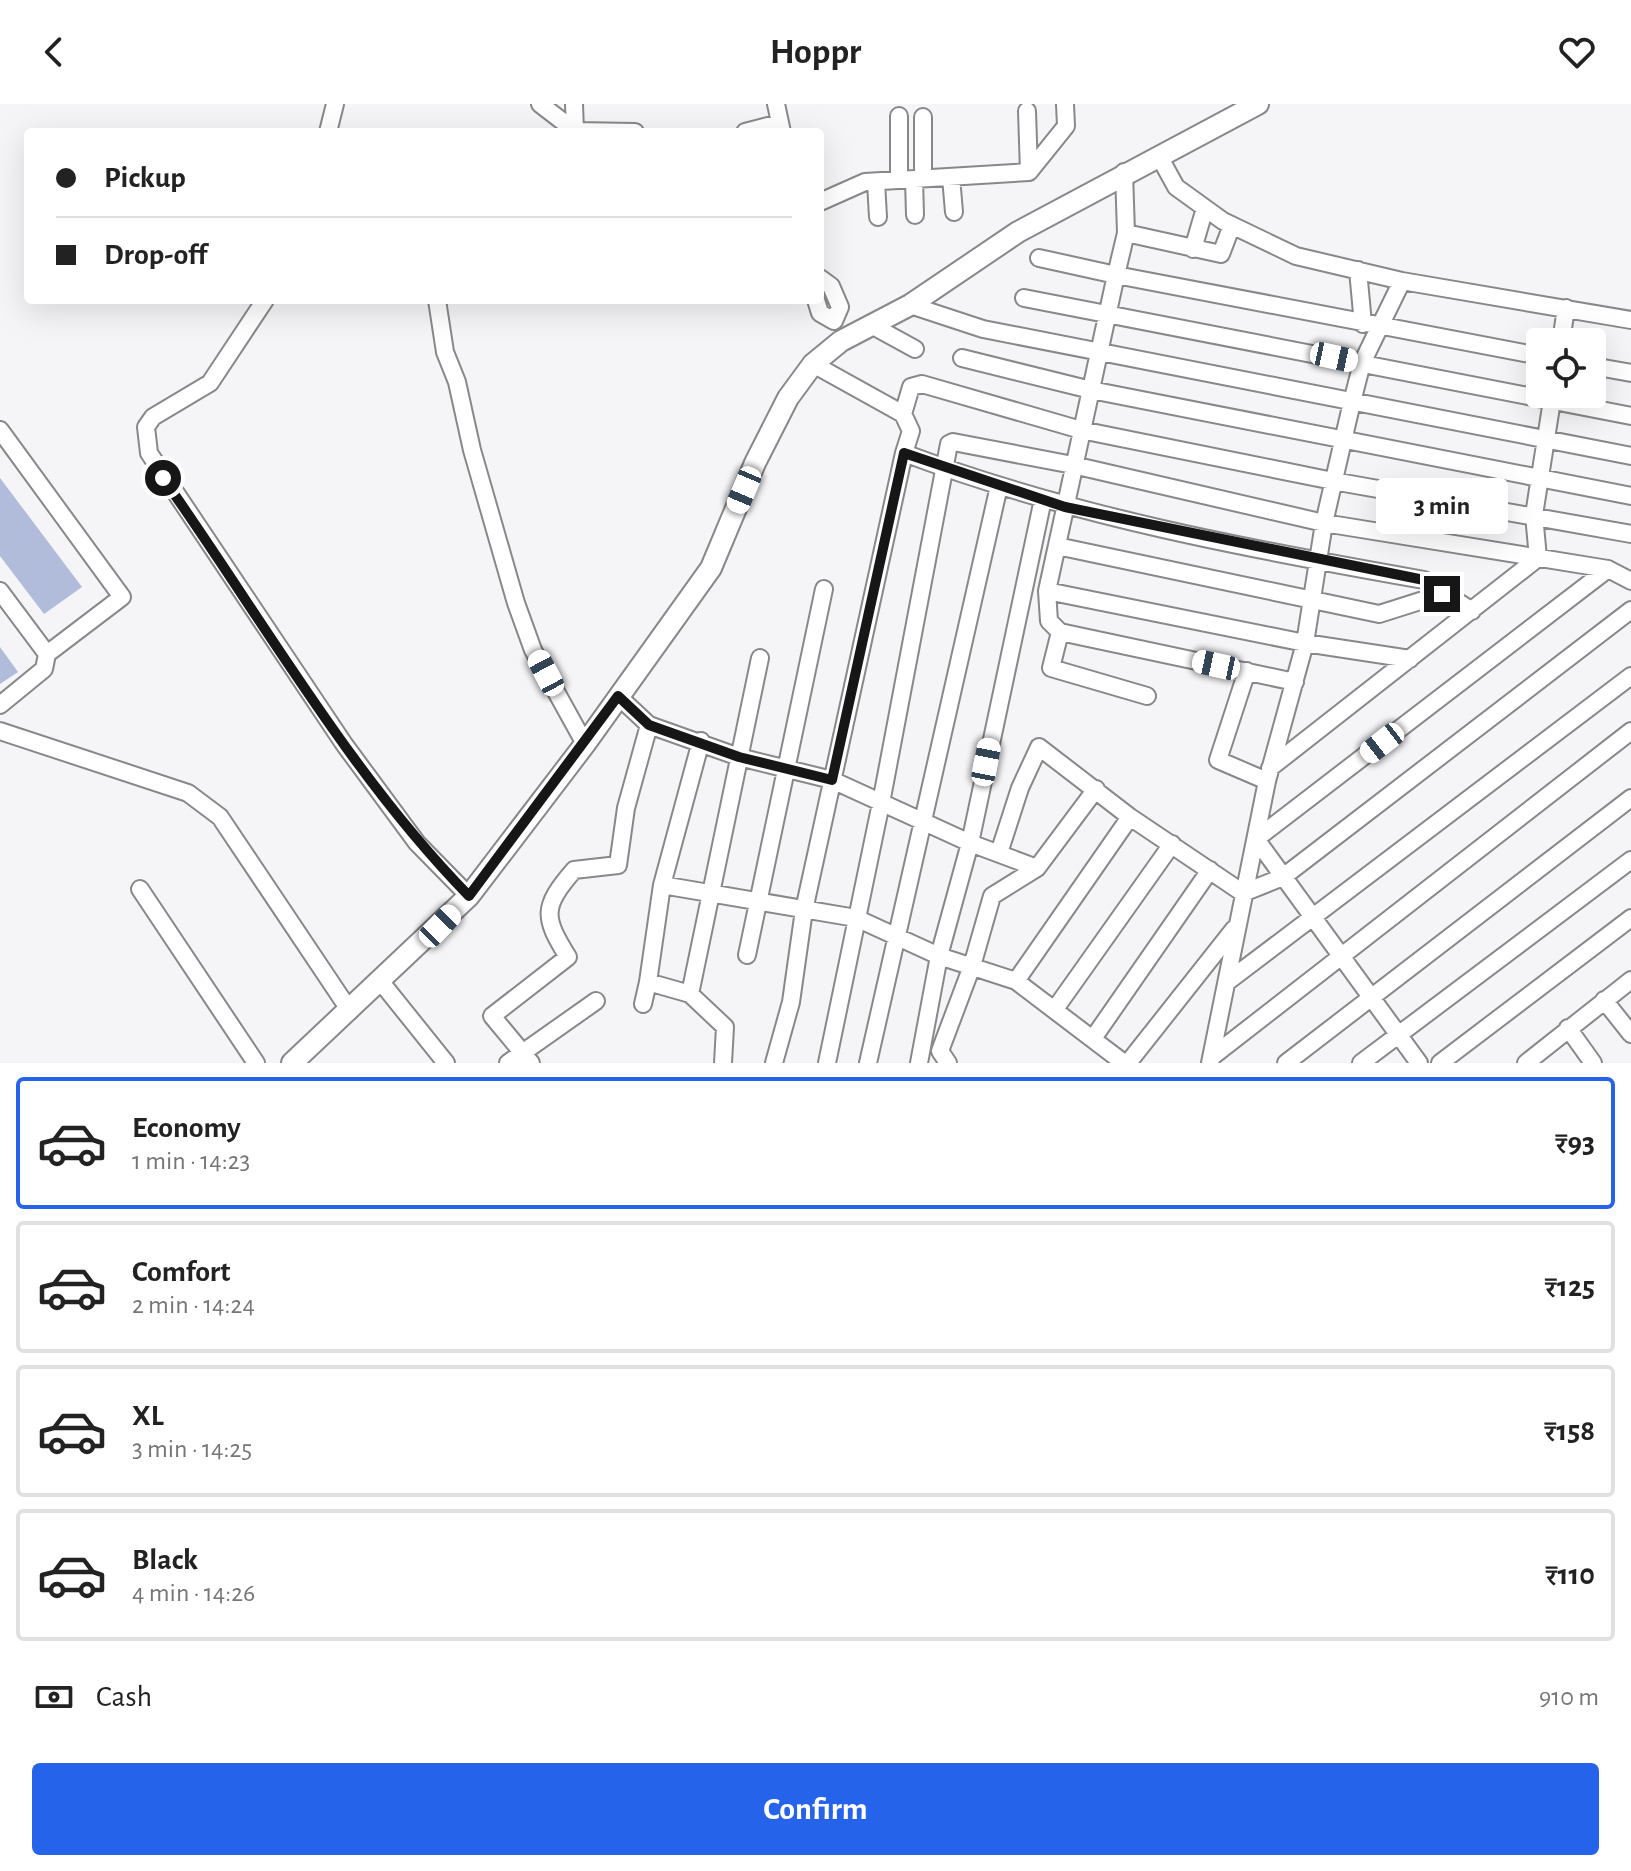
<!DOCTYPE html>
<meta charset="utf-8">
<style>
body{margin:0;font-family:"Alegreya Sans",sans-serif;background:#f2f2f2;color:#222;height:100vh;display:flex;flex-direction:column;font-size:30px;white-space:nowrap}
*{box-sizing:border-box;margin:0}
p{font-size:26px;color:#767676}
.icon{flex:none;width:44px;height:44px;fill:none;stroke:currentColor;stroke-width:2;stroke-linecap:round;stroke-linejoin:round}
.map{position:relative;height:959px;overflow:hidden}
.details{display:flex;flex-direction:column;background:#fff;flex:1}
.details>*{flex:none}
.banner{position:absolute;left:24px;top:24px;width:800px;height:176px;border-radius:8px;box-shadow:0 8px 32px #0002;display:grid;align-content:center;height:176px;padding:0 32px;background:#fff}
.buttons{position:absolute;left:1526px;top:224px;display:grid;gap:16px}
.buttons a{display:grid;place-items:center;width:80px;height:80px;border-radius:8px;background:#fff;box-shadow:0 8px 32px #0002;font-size:40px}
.end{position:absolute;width:36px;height:36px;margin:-18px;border:10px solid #161617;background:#fff;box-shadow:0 0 0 4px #fff}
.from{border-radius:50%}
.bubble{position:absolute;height:56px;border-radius:8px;background:#fff;box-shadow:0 8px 32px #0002;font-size:26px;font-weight:700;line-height:56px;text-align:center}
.car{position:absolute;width:24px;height:48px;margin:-24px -12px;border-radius:10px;box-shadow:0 0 6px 2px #0007;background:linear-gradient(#fff 24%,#345 0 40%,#fff 0 76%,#345 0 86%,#fff 0)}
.banner b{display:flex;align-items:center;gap:28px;height:76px;font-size:30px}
.banner b+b{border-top:2px solid #e0e0e0}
.banner i{width:20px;height:20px;background:#222}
ul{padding:14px 0 0;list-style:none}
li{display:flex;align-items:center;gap:24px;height:132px;margin:0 16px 12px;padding:0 16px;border:4px solid #e0e0e0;border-radius:8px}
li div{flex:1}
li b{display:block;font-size:30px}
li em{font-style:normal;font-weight:700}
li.on{border-color:#2563eb}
li>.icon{width:72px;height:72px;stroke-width:1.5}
.pay{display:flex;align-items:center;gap:20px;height:88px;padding:0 32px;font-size:30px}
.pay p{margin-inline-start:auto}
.cta{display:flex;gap:16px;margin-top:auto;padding:16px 32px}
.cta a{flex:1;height:92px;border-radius:8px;background:#2563eb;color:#fff;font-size:32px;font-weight:700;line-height:92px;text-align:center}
header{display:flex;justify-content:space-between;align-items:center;height:104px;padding:0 32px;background:#fff;font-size:36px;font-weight:700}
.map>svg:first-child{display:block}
.building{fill:#b0bcd9}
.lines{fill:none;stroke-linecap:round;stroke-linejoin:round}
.minor-casing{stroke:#88888b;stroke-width:20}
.tertiary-casing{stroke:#88888b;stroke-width:24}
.minor{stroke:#fff;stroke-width:16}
.tertiary{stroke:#fff;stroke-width:20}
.route{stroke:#161617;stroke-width:10}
</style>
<header><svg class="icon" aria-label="back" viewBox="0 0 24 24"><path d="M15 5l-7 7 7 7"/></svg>Hoppr<svg class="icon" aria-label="heart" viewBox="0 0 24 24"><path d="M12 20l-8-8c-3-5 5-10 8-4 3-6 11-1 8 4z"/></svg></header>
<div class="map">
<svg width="1631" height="959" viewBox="0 0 1631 959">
<rect width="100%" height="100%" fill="#f5f4f7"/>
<path class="building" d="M0 374 82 483 44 510 0 452Z
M0 543 18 568 0 580Z"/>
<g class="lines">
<g class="minor-casing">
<path id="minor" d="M540 0 575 27 635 28
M574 0 575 27
M776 0 782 28
M1027 7 1029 68
M899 12V76
M923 13V74
M328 28 335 0
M745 28 780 19
M1159 52 1176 83 1223 117 1296 152 1402 177 1631 216
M951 73 954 108
M914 75 915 111
M876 78 878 113
M820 98 865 78 1029 68 1066 22 1065 0
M1126 129 1221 150 1232 121
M1193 145 1205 104
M1039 154 1116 171 1126 129 1124 68
M1358 166 1363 220
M1024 194 1631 312
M265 196 210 279 153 313 146 323 149 349 344 640 417 739 469 792
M437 196 445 248 457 278 472 346 516 499 533 546 585 640
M816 196 820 209 834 217 840 203 831 182 820 174
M910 201 983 225 1631 352
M873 222 915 245
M1561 238 1566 204
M962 254 1091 286 1631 392
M813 260 903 310 911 327 904 349C1071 412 1248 445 1424 476L1472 507
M1592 262 1631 269
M903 310 911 283 922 280 1081 326 1333 377 1631 430
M0 326 122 493 47 550 44 565 0 601
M1057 442 1379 510 1442 490
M0 487 47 550
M1047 487 1305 539 1410 555
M1060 528 1295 578
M1247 567 1218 656 1267 677
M618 592 649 621 739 653 832 676 970 739 1037 764
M1147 592 1051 564 1060 528 1049 517 1047 487 1116 171 1540 252
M0 627 188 689 220 713 350 907
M1270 664 1538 454 1534 411 1553 290
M999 749 1020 684 1039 643 1130 713 1243 789 1283 773 1631 506
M662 781 856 814 939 852 1016 877 1124 959
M140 785 256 959
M747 851 824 485
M1016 877 1130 713
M381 878 446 959
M648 878 662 781 701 637
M1227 878 1631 572
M690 890 760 554
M1604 896 1631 930
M643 900 648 878 690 890 725 923 723 959
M1055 905 1172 740
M1568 924 1593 959
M1094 933 1210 766
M1213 952 1631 627
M508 959 596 897
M531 959 492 912 568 853C543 813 542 803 574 766L618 761 626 704 649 621
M774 959 791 898 804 806 904 349
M827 959 881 699 949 340 953 338 1073 361 1324 419 1608 465 1631 477
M868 959 999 382
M919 959 939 852 970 739 1043 395
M948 959 940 947 972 862 992 792 1037 764 1096 685
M1128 959 1234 825
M1210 959 1267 677 1305 539 1324 419 1352 298 1362 259 1402 177
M1286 959 1631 694
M1361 959 1631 756
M1419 959 1256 735 1608 465
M1440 959 1631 814
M1526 959 1631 876"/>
</g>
<g class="tertiary-casing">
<path id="tertiary" d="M292 959 469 792 585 640 711 464 755 359 788 294 813 260 841 237 910 201 1018 128 1258 0"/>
</g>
<use href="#minor" class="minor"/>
<use href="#tertiary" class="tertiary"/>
</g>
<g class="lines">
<path class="route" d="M163 374C262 514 348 668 469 792L618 592 649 621 739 653 832 676 904 349 1065 403 1424 476 1442 490"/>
</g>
</svg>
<div class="buttons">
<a><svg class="icon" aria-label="locate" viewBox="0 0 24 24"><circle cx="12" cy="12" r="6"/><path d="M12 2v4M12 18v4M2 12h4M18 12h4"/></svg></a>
</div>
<i class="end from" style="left:163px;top:374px"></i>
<i class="end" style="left:1442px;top:490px"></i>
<div class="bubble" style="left:1376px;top:374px;width:132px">3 min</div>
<i class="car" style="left:1334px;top:253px;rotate:102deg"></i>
<i class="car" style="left:744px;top:386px;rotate:203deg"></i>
<i class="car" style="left:1216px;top:561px;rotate:282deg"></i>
<i class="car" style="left:546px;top:569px;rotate:332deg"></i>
<i class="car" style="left:1382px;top:639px;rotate:232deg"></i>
<i class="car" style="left:986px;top:658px;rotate:11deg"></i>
<i class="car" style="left:440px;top:822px;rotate:44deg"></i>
<div class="banner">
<b><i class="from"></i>Pickup</b>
<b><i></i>Drop-off</b>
</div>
</div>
<section class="details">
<ul>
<li class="on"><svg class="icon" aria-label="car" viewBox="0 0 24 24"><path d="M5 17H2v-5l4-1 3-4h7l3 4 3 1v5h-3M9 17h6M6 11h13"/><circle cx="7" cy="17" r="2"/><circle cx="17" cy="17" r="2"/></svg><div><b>Economy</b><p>1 min · 14:23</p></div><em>₹93</em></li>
<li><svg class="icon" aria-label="car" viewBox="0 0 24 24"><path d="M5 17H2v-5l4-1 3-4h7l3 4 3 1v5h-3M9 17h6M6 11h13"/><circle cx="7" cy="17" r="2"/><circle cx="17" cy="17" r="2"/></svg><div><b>Comfort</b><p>2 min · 14:24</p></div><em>₹125</em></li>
<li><svg class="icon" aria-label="car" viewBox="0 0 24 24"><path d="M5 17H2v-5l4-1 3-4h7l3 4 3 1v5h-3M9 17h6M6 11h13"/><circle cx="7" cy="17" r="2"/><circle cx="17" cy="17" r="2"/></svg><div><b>XL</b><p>3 min · 14:25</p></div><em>₹158</em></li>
<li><svg class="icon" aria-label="car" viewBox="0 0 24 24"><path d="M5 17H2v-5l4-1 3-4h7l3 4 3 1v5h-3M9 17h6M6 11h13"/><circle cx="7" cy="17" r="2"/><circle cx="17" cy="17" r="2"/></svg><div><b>Black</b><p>4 min · 14:26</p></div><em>₹110</em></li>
</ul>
<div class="pay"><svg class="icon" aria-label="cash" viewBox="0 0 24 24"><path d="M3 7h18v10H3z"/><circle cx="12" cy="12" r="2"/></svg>Cash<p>910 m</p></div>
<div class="cta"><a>Confirm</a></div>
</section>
